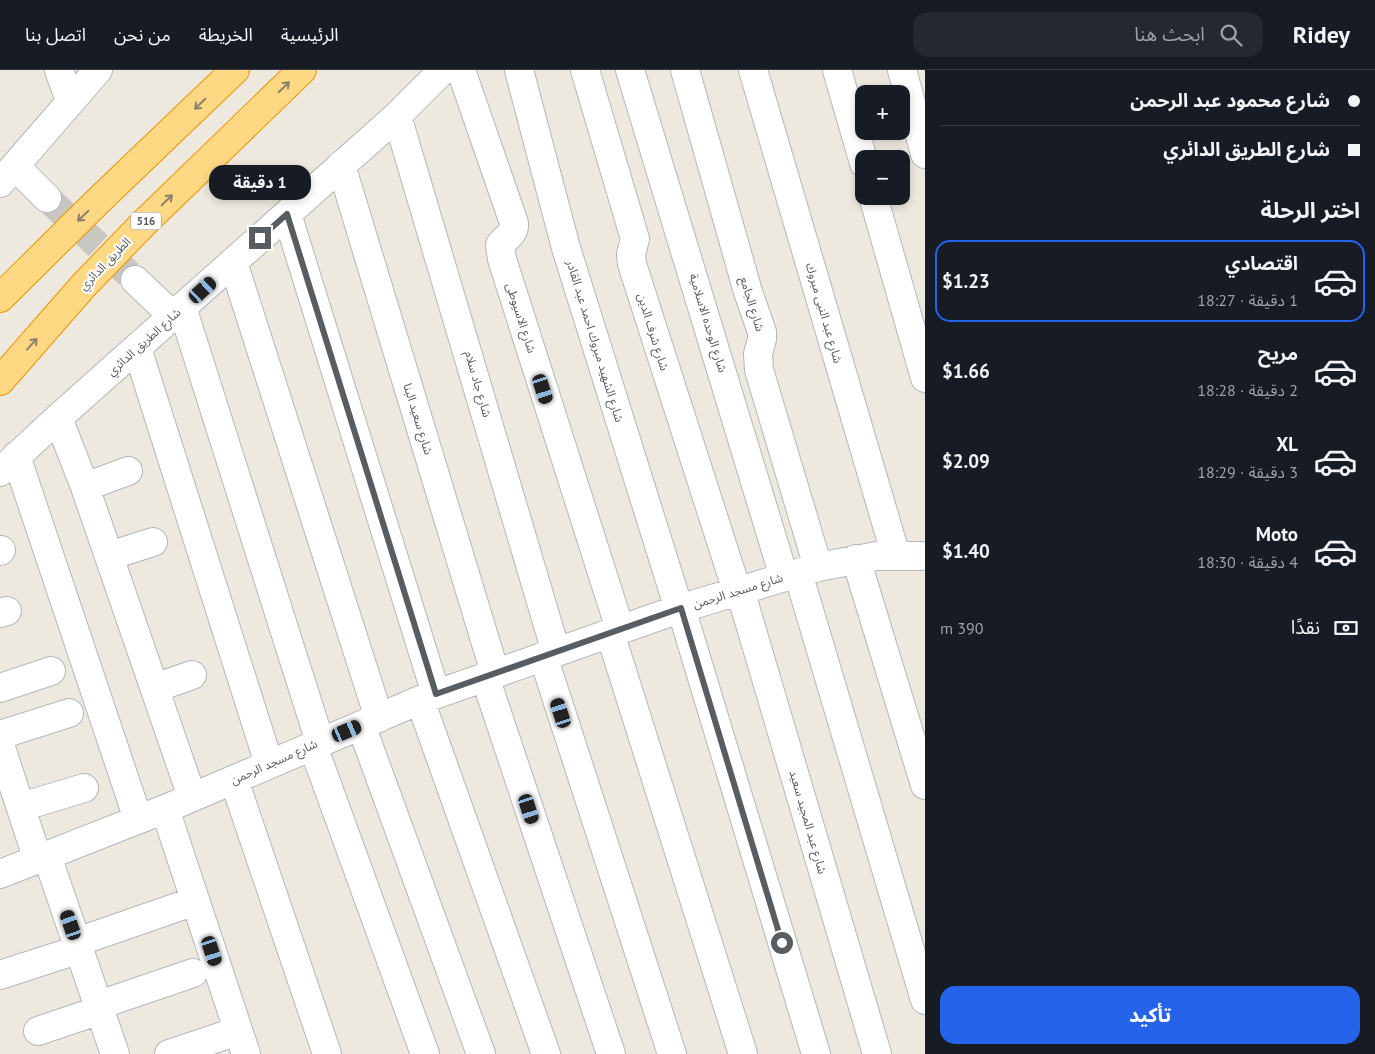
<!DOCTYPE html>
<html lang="ar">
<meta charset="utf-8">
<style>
body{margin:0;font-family:"PT Sans","Noto Sans Arabic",sans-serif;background:#242831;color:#f1f3f6;direction:rtl;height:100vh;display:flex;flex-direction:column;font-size:19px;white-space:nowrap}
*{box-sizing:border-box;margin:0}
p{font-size:16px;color:#9ea1a6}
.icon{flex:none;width:28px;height:28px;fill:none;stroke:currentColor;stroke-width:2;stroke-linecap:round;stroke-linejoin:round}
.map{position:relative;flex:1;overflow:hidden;direction:ltr}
.panel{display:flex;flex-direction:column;background:#171b24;width:450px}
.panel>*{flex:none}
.banner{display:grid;align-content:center;height:110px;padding:0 15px;background:#171b24}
.tools{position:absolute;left:855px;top:15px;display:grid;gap:10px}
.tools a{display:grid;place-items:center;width:55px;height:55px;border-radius:10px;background:#171b24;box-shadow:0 2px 8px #0003;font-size:25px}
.end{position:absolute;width:22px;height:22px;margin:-11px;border:6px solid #585d62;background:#fff;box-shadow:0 0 0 2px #fff}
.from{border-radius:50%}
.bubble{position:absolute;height:35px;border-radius:15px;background:#171b24;box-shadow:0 2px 8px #0003;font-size:16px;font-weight:700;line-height:35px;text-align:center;direction:rtl}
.car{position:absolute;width:15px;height:30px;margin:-15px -8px;border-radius:6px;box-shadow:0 0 4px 1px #0007;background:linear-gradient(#222 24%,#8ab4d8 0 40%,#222 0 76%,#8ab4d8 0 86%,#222 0)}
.banner b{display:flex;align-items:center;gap:18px;height:48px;font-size:19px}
.banner b+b{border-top:1px solid #363941}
.banner i{width:12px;height:12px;background:#f1f3f6}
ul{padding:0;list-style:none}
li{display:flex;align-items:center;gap:15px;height:82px;margin:0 10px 8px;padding:0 5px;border:2px solid transparent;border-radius:15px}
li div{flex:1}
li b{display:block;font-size:19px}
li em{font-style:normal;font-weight:700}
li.selected{border-color:#2563eb}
li>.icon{width:45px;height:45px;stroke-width:1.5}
h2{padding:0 15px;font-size:22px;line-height:60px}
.pay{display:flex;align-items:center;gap:12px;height:55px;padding:0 15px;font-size:19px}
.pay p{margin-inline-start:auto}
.primary-button{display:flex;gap:10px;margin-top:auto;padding:10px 15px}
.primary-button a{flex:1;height:58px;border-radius:15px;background:#2563eb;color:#fff;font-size:20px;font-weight:700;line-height:58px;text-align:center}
header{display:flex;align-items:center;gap:30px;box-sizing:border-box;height:70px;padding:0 25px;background:#171b24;border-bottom:1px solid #363941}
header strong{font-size:24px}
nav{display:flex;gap:28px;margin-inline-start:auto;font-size:18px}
.search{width:350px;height:45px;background:#242831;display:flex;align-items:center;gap:12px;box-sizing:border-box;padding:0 18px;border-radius:15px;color:#9ea1a6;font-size:19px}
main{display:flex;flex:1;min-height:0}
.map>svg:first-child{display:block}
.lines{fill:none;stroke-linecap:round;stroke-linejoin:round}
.minor-tunnel{stroke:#c8c6c0;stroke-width:28;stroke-dasharray:28 14;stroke-linecap:butt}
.minor-casing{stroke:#b2b7bb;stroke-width:30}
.highway-casing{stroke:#ec9400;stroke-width:30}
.minor{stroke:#fff;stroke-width:28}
.highway{stroke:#ffd884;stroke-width:28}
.oneway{stroke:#8a826c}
.route{stroke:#585d62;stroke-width:6}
.labels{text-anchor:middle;stroke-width:4;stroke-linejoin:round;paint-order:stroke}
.shield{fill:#fff;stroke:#8a8e91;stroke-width:1}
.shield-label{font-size:11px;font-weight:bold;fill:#585d62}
.street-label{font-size:12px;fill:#585d62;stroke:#fff}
</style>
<header>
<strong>Ridey</strong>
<div class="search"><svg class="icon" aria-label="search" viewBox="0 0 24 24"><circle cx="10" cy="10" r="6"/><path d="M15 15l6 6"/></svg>ابحث هنا</div>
<nav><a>الرئيسية</a><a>الخريطة</a><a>من نحن</a><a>اتصل بنا</a></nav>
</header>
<main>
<section class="panel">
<div class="banner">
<b><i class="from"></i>شارع محمود عبد الرحمن</b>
<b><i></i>شارع الطريق الدائري</b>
</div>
<h2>اختر الرحلة</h2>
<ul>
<li class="selected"><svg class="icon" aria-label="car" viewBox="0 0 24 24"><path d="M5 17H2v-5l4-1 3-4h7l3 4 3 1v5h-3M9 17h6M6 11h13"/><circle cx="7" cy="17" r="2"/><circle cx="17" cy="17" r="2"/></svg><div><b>اقتصادي</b><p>1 دقيقة · 18:27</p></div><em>$1.23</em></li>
<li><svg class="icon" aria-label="car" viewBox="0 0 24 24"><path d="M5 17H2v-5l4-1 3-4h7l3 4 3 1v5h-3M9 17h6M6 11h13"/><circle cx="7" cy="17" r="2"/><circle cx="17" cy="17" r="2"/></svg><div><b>مريح</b><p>2 دقيقة · 18:28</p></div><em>$1.66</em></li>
<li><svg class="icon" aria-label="car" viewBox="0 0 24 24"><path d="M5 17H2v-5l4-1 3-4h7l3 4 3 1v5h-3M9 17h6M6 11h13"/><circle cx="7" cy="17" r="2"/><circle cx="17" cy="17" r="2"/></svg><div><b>XL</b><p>3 دقيقة · 18:29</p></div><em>$2.09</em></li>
<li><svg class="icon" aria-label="car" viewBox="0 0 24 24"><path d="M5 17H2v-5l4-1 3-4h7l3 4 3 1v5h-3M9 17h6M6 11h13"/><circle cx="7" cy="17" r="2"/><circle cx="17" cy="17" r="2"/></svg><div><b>Moto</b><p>4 دقيقة · 18:30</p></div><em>$1.40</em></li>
</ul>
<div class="pay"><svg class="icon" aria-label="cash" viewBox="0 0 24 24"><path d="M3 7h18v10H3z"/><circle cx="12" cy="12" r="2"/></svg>نقدًا<p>390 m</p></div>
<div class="primary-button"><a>تأكيد</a></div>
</section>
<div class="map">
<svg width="925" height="984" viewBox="0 0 925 984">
<rect width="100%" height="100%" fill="#ede9df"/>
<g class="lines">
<path class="minor-tunnel" d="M47 128 135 210"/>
<g class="minor-casing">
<path id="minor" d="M59 0 70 31
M461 0 514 153C515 164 506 167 500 175L502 189 620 559
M519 0 566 178 679 539
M585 0 635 169 631 184 632 194 737 521
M630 0 784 507
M685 0 748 222 762 262V269L758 284 759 300 818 497
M753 0 896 486
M837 0 864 93
M902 0 925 84
M397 46 556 582
M341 95 495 603
M15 96 47 128
M0 113 98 0
M873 126 925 308
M287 144 436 624
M233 192 379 648
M135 210 173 246
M182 237 320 672
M137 278 269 694
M58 348 85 417 192 727
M16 386 138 749
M0 402 58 348 397 46 443 0
M85 417 128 401
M0 481 1 480
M109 486 153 472
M856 489 925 715
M798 503 925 930
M740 520 877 984
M681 538 816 984
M0 543 7 541
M610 563 743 984
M543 586 672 984
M485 607 611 984
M0 618 51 601
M155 618 192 605
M420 630 546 984
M361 655 481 984
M0 665 69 643
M0 675 38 790
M313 676 425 984
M234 710 327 984
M21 737 84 718
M165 739 246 984
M47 786 115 984
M0 804 165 739 420 630 679 539 818 497 877 486H925
M77 872 195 831
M0 905 80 879
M99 935 193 903
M38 961 100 940
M169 984 238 961"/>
</g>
<g class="highway-casing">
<path id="highway" d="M0 228 96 133 235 0
M0 311 84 215 143 154 302 0"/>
</g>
<use href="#minor" class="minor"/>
<use href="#highway" class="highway"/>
</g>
<defs><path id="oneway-shaft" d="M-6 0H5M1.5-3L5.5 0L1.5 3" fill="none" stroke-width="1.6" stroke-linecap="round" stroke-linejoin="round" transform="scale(1.25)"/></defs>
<g class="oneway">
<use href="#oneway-shaft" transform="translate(284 17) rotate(-44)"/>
<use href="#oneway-shaft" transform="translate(200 34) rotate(136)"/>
<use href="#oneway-shaft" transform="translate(167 130) rotate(-44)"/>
<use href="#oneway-shaft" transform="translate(83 146) rotate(136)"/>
<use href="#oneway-shaft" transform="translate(32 274) rotate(-48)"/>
</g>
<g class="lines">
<path class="route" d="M260 168 287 144 436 624 681 538 782 873"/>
</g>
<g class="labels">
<rect class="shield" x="131" y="142.5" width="30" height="17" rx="4"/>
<g class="shield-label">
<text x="146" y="155">516</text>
</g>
<g class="street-label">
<text transform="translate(105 194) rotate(-46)" y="4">الطريق الدائري</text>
<text transform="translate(752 234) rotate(73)" y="4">شارع الجامع</text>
<text transform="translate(824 243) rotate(74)" y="4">شارع عبد النبى مبروك</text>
<text transform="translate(521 248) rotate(72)" y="4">شارع الاسيوطى</text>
<text transform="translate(708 253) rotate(73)" y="4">شارع الوحده الاسلامية</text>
<text transform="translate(653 262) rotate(73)" y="4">شارع شرف الدين</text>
<text transform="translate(595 271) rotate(73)" y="4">شارع الشهيد مبروك احمد عبد القادر</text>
<text transform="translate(144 272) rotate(-42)" y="4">شارع الطريق الدائري</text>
<text transform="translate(478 314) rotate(74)" y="4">شارع جاد سلام</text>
<text transform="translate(418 349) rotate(73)" y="4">شارع سعيد البنا</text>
<text transform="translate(738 521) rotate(-17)" y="4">شارع مسجد الرحمن</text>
<text transform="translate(274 692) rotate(-24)" y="4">شارع مسجد الرحمن</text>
<text transform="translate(808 752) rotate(74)" y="4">شارع عبد المجيد سعيد</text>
</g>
</g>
</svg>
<div class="tools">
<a>+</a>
<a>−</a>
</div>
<i class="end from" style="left:782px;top:873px"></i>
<i class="end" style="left:260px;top:168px"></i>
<div class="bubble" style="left:209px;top:95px;width:102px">1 دقيقة</div>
<i class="car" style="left:203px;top:220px;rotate:48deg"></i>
<i class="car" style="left:543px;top:319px;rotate:162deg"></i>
<i class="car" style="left:561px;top:643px;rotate:342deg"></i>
<i class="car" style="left:347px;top:661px;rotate:67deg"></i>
<i class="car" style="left:529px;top:739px;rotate:162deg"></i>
<i class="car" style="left:71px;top:855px;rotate:341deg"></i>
<i class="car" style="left:212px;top:881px;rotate:162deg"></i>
</div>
</main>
